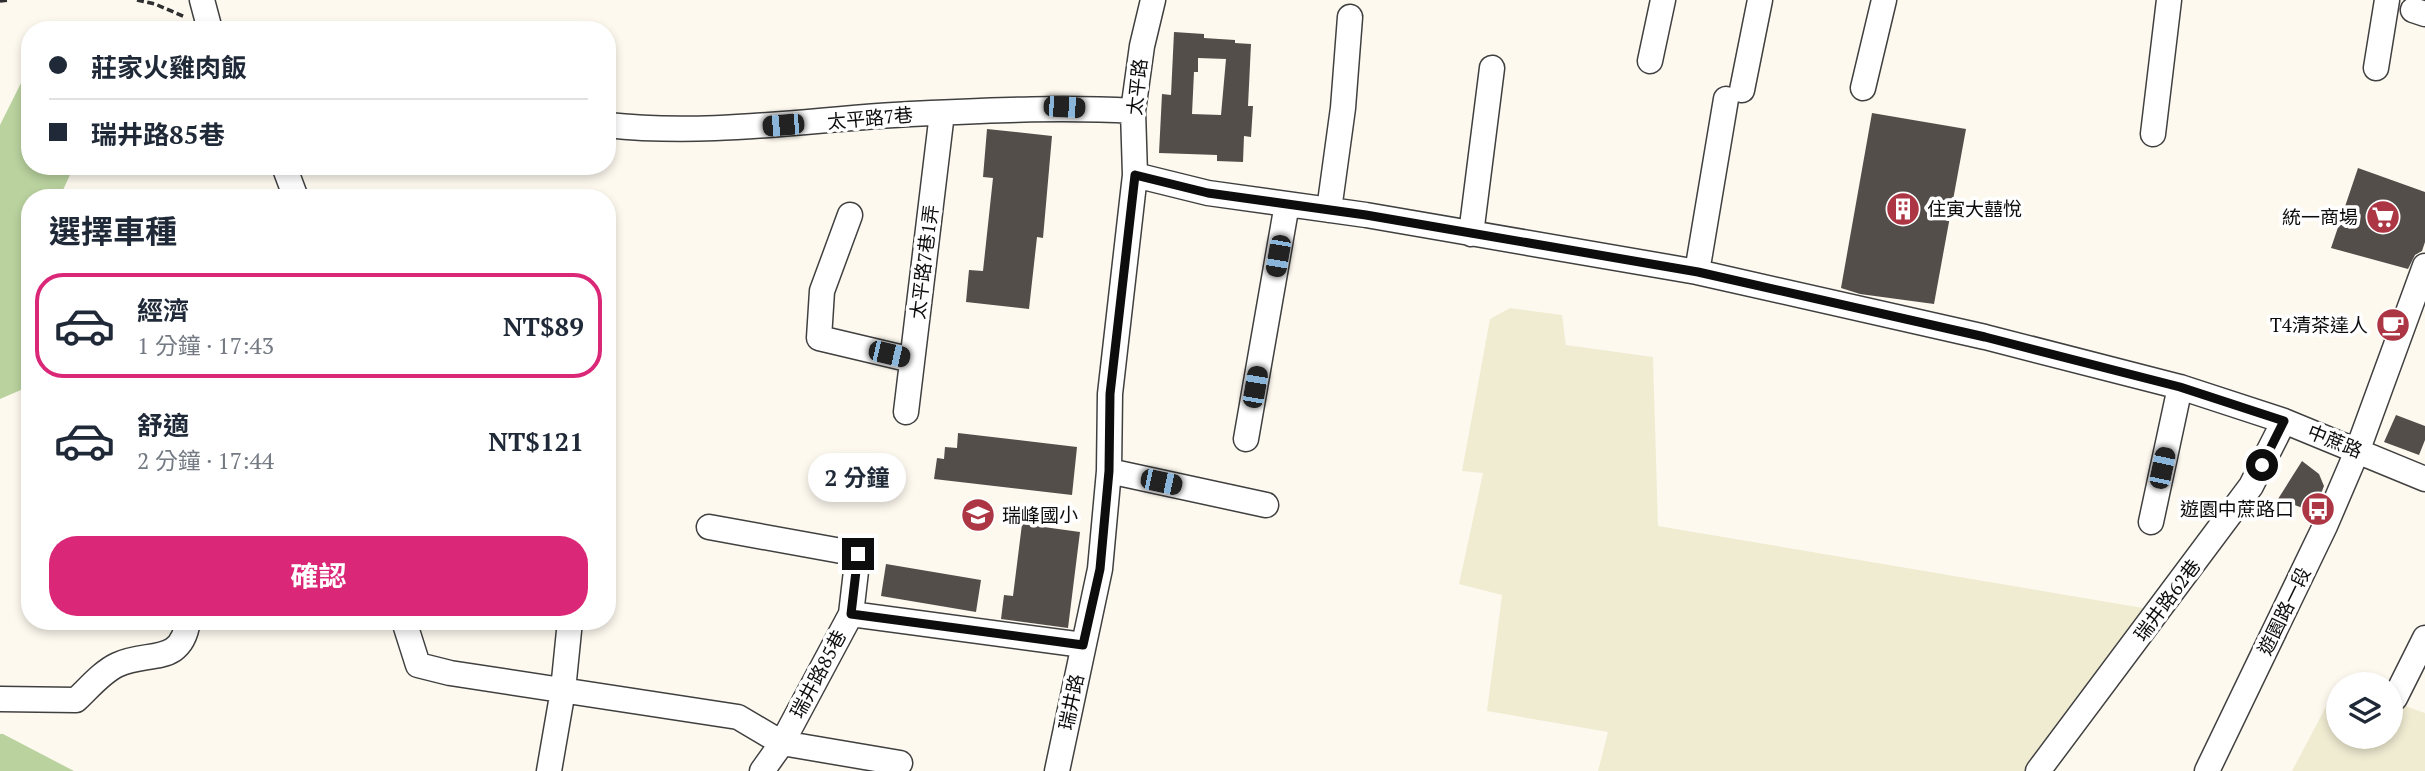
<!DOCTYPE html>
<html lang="zh-TW">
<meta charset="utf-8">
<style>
body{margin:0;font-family:"PT Serif","Noto Sans TC",serif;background:#f2f2f3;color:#1f2937;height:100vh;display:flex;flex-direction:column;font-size:26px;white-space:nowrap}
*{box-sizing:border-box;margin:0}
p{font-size:23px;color:#747a83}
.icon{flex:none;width:38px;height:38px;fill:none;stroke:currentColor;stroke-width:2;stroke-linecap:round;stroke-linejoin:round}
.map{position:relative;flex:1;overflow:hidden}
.side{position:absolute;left:21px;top:189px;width:595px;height:441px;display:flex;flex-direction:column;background:#fff;border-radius:28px;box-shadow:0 4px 10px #0003}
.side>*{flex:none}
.banner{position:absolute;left:21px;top:21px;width:595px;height:154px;border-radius:28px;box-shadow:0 4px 10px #0003;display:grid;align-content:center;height:154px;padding:0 28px;background:#fff}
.controls{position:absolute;left:2326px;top:672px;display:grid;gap:14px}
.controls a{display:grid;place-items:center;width:77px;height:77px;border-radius:50%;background:#fff;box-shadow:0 4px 10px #0003;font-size:35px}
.end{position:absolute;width:32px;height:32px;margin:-16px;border:9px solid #0d0d0d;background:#fff;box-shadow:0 0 0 4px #fff}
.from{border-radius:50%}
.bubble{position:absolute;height:49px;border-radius:24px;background:#fff;box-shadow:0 4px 10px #0003;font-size:23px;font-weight:700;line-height:49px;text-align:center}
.car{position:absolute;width:21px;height:42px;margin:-21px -10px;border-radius:9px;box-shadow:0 0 5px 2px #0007;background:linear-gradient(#222 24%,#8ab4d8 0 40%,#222 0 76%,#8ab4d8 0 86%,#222 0)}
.banner b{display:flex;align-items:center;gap:24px;height:66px;font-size:26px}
.banner b+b{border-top:2px solid #e0e1e3}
.banner i{width:18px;height:18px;background:#1f2937}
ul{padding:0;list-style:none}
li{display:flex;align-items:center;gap:21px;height:105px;margin:0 14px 10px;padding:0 14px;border:4px solid transparent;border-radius:28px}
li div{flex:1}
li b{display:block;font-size:26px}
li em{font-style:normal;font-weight:700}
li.on{border-color:#db2777}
li>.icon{width:63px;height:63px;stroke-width:1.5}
h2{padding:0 28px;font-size:32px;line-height:84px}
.cta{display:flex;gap:14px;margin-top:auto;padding:14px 28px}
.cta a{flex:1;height:80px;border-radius:28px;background:#db2777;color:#fff;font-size:28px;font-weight:700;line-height:80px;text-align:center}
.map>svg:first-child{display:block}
.farmland{fill:#f0ecd2}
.forest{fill:#b9d29e}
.building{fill:#544e4b;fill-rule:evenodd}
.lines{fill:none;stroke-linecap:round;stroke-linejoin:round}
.minor-casing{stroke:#404040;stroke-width:27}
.path{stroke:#2f2f2f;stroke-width:3.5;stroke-dasharray:7 3.5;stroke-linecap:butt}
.minor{stroke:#fff;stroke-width:24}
.route{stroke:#0d0d0d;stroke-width:9}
.labels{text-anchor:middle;stroke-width:7;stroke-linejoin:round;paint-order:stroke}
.street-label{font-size:19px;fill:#0d0d0d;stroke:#fff}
.poi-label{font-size:19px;fill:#0d0d0d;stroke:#fff;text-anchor:end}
</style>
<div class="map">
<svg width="2425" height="771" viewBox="0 0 2425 771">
<rect width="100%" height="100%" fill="#fdf9ef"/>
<path class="farmland" d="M1510 308 1562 315 1566 345 1653 357 1658 526 2167 612 2030 771H1598L1608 732 1487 711 1502 595 1459 584 1483 473 1462 471 1490 319Z
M2339 682 2345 684H2338V737H2390L2391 701 2425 713V771H2292Z"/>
<path class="forest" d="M30 65V166H74L63 190 67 198H30V386L0 399V125Z
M0 734H3L74 771H0Z"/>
<path class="building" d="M1174 32 1204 34V38L1235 40V43L1251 44 1248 106H1253L1251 137 1244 136 1243 162 1217 161V155L1159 153 1162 94 1171 95ZM1198 58 1226 59 1221 115 1192 114 1194 72H1198Z
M1872 113 1966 129 1934 304 1860 294 1841 288Z
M987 129 1052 136 1043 238 1037 237 1029 309 966 302 969 270 983 271 993 178 983 177Z
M2358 168 2425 192V242L2422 251 2415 255 2408 269 2331 248Z
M2396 415 2425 426V440L2419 455 2384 442Z
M958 433 1077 447 1072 495 934 479 937 458 944 459 945 447 957 448Z
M2302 461 2319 474 2324 486 2314 512 2278 499Z
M1022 524 1080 532 1068 628 1001 619 1004 595 1013 596Z
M886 564 981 580 976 612 881 596Z"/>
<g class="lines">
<g class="minor-casing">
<path id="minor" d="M202 0 210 30
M2413 10 2425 14
M1650 61 1663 0
M2376 68 2387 0
M1863 88 1884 0
M1742 90 1760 0
M607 125C716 137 822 117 931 113 998 110 1065 107 1133 111
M2153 134 2169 0
M284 166 296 198
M1135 175 1208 193 1366 215 1697 272 1985 337 2180 387 2284 421 2425 479
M1329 210 1343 108 1350 17
M850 215 822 291 819 338 912 360
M1471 234 1492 68
M1697 272 1726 99
M906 412 942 113
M1246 439 1287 204
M1109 471 1266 505
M2151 522 2180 387
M709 527 858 554 851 614 782 743 762 771
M851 614 1083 645
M404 621 418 665 450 673 738 717 782 743 900 763
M2395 698 2425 638
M0 699 76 700C88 689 102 672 117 665 148 650 181 667 188 621
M549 771 563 690 570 621
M1057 771 1100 569 1109 471 1110 394 1135 175 1133 111 1142 46 1153 0
M2038 771 2251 486 2284 421
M2207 771 2325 526 2358 449 2425 266"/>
</g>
<path class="path" d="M137 0 155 4 185 17
M0 1 10 0"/>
<use href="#minor" class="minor"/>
</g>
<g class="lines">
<path class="route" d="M858 554 851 614 1083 645 1100 569 1109 471 1110 394 1135 175 1208 193 1366 215 1698 272 1985 337 2180 387 2284 421 2262 465"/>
</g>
<defs>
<g id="building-disc" transform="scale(1.75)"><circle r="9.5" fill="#ad3644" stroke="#fff"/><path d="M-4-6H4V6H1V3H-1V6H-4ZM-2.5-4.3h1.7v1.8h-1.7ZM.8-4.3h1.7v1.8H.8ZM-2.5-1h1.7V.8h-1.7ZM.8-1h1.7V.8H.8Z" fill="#fff"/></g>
<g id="supermarket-disc" transform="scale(1.75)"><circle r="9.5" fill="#ad3644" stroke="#fff"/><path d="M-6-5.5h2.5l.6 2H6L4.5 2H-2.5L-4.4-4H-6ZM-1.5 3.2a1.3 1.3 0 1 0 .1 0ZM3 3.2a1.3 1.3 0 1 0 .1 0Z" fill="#fff"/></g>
<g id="cafe-disc" transform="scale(1.75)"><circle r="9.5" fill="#ad3644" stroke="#fff"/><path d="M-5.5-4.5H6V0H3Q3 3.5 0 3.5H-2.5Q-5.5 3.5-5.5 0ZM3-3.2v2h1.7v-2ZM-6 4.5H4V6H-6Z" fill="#fff"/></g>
<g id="bus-disc" transform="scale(1.75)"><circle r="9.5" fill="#ad3644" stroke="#fff"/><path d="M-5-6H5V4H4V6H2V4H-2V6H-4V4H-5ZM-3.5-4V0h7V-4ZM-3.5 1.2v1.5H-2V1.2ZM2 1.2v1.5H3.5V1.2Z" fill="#fff"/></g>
<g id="school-disc" transform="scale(1.75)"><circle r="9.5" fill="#ad3644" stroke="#fff"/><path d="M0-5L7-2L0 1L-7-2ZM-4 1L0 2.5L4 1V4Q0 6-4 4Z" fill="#fff"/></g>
</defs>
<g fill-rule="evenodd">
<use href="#building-disc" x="1903" y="209"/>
<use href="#supermarket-disc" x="2383" y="217"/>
<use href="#cafe-disc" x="2393" y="325"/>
<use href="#bus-disc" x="2318" y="509"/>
<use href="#school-disc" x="978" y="515"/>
</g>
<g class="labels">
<g class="street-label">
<text transform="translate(1137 87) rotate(-84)" y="7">太平路</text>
<text transform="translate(870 118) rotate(-5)" y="7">太平路7巷</text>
<text transform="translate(924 262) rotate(-83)" y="7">太平路7巷1弄</text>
<text transform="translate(2335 441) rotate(22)" y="7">中蔗路</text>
<text transform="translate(2167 600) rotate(-53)" y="7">瑞井路62巷</text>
<text transform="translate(2284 611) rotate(-64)" y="7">遊園路一段</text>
<text transform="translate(818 674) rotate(-62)" y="7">瑞井路85巷</text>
<text transform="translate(1071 702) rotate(-78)" y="7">瑞井路</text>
</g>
<g class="poi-label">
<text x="1927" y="216" text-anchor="start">住寅大囍悅</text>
<text x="2358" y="224">統一商場</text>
<text x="2368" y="332">T4清茶達人</text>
<text x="2294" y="516">遊園中蔗路口</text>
<text x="1002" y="522" text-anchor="start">瑞峰國小</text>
</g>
</g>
</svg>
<div class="controls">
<a><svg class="icon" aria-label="layers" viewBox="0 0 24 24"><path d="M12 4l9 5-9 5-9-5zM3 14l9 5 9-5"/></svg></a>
</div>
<i class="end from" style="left:2262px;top:465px"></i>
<i class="end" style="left:858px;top:554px"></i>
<div class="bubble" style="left:808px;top:453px;width:98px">2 分鐘</div>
<i class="car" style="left:1064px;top:107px;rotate:93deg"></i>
<i class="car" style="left:783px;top:125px;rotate:265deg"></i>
<i class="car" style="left:1278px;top:256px;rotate:190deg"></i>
<i class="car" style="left:889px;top:354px;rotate:103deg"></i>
<i class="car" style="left:1255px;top:387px;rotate:10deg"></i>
<i class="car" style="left:2162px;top:468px;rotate:12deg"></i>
<i class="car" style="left:1161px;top:482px;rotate:102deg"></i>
<div class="banner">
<b><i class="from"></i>莊家火雞肉飯</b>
<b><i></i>瑞井路85巷</b>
</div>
<section class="side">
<h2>選擇車種</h2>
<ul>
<li class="on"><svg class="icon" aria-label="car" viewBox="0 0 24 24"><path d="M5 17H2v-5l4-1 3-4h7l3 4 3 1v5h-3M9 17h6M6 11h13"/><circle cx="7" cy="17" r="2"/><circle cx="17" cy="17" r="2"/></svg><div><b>經濟</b><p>1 分鐘 · 17:43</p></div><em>NT$89</em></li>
<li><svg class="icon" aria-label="car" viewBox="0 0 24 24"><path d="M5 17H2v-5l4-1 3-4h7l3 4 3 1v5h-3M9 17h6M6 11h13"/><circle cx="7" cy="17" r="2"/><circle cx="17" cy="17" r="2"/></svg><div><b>舒適</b><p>2 分鐘 · 17:44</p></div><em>NT$121</em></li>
</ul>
<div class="cta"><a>確認</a></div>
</section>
</div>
